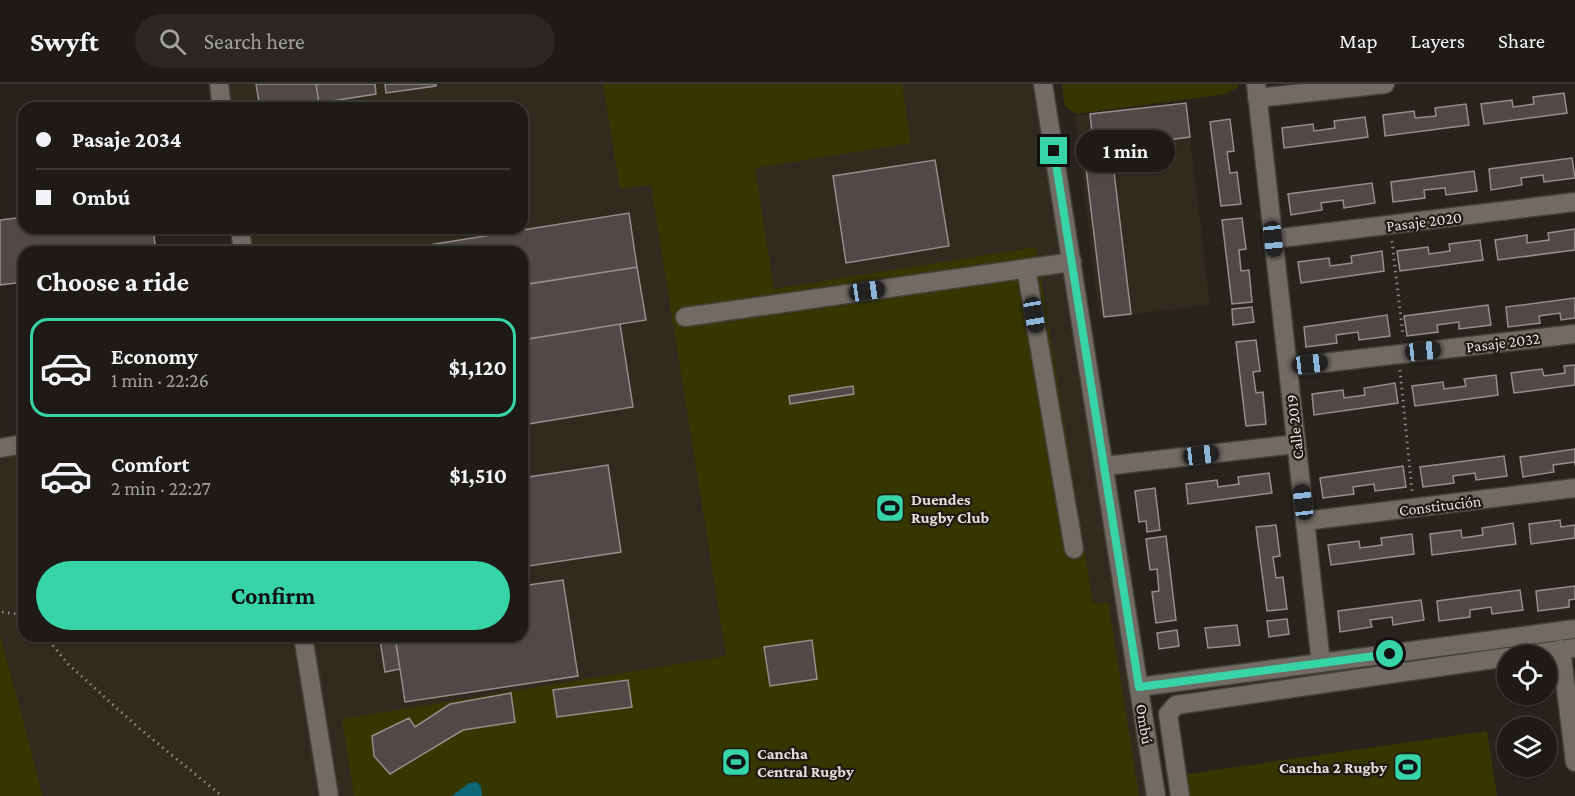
<!DOCTYPE html>
<meta charset="utf-8">
<style>
body{margin:0;font-family:"Crimson Pro",serif;background:#2b2723;color:#f1f3f6;height:100vh;display:flex;flex-direction:column;font-size:22px;white-space:nowrap}
*{box-sizing:border-box;margin:0}
p{font-size:20px;color:#a1a1a1}
.icon{flex:none;width:33px;height:33px;fill:none;stroke:currentColor;stroke-width:2;stroke-linecap:round;stroke-linejoin:round}
.map{position:relative;flex:1;overflow:hidden}
.side{position:absolute;left:18px;top:162px;width:510px;height:396px;display:flex;flex-direction:column;background:#1e1a16;border-radius:18px;box-shadow:0 2px 4px #0004,0 0 0 2px #3c3835}
.side>*{flex:none}
.hud{position:absolute;left:18px;top:18px;width:510px;height:132px;border-radius:18px;box-shadow:0 2px 4px #0004,0 0 0 2px #3c3835;display:grid;align-content:center;height:132px;padding:0 18px;background:#1e1a16}
.tools{position:absolute;left:1497px;top:561px;display:grid;gap:12px}
.tools a{display:grid;place-items:center;width:60px;height:60px;border-radius:50%;background:#1e1a16;box-shadow:0 2px 4px #0004,0 0 0 2px #3c3835;font-size:30px}
.end{position:absolute;width:27px;height:27px;margin:-14px;border:8px solid #36d4a7;background:#111;box-shadow:0 0 0 3px #111}
.from{border-radius:50%}
.bubble{position:absolute;height:42px;border-radius:21px;background:#1e1a16;box-shadow:0 2px 4px #0004,0 0 0 2px #3c3835;font-size:20px;font-weight:700;line-height:42px;text-align:center}
.car{position:absolute;width:18px;height:36px;margin:-18px -9px;border-radius:8px;box-shadow:0 0 4px 2px #0007;background:linear-gradient(#222 24%,#8ab4d8 0 40%,#222 0 76%,#8ab4d8 0 86%,#222 0)}
.hud b{display:flex;align-items:center;gap:21px;height:57px;font-size:22px}
.hud b+b{border-top:2px solid #3c3835}
.hud i{width:15px;height:15px;background:#f1f3f6}
ul{padding:0;list-style:none}
li{display:flex;align-items:center;gap:18px;height:99px;margin:0 12px 9px;padding:0 6px;border:3px solid transparent;border-radius:18px}
li div{flex:1}
li b{display:block;font-size:22px}
li em{font-style:normal;font-weight:700}
li.active{border-color:#36d4a7}
li>.icon{width:54px;height:54px;stroke-width:1.5}
h2{padding:0 18px;font-size:27px;line-height:72px}
.button{display:flex;gap:12px;margin-top:auto;padding:12px 18px}
.button a{flex:1;height:69px;border-radius:36px;background:#36d4a7;color:#111;font-size:24px;font-weight:700;line-height:69px;text-align:center}
header{display:flex;align-items:center;gap:36px;box-sizing:border-box;height:84px;padding:0 30px;background:#1e1a16;border-bottom:2px solid #3c3835}
header strong{font-size:28px}
nav{display:flex;gap:33px;margin-inline-start:auto;font-size:21px}
.search{width:420px;height:54px;background:#2b2723;display:flex;align-items:center;gap:15px;box-sizing:border-box;padding:0 21px;border-radius:33px;color:#a1a1a1;font-size:22px}
.map>svg:first-child{display:block}
.built{fill:#322a1e}
.green{fill:#353600}
.water{fill:#0e6877}
.building{fill:#524847;stroke:#988d8b;stroke-width:1.5}
.lines{fill:none;stroke-linecap:round;stroke-linejoin:round}
.street-casing{stroke:#43403a;stroke-width:21}
.secondary-casing{stroke:#43403a;stroke-width:21}
.path{stroke:#8c8883;stroke-width:3;stroke-dasharray:1.5 4.5;stroke-linecap:butt}
.street{stroke:#716b63;stroke-width:18}
.secondary{stroke:#716b63;stroke-width:18}
.route{stroke:#36d4a7;stroke-width:8}
.labels{text-anchor:middle;stroke-width:4.5;stroke-linejoin:round;paint-order:stroke}
.street-label{font-size:16px;fill:#e3e0dc;stroke:#1e1a14}
.poi-label{font-size:16px;font-weight:bold;fill:#e3e0dc;stroke:#1e1a14;text-anchor:start}
</style>
<header>
<strong>Swyft</strong>
<div class="search"><svg class="icon" aria-label="search" viewBox="0 0 24 24"><circle cx="10" cy="10" r="6"/><path d="M15 15l6 6"/></svg>Search here</div>
<nav><a>Map</a><a>Layers</a><a>Share</a></nav>
</header>
<div class="map">
<svg width="1575" height="712" viewBox="0 0 1575 712">
<rect width="100%" height="100%" fill="#28231d"/>
<path class="built" d="M219 0H1043L1156 712H0V364L24 360V552H522V168H243L240 144H522V24H222Z
M1186 19 1210 221 1099 234 1075 32Z"/>
<path class="green" d="M603 0H902L911 59 755 84 774 205 1036 163 1093 520 1108 518 1139 712H354L342 635 726 572 651 101 620 105Z
M1062 0H1238V3L1226 10 1077 30 1065 23Z
M0 550 43 712H0Z
M1487 647 1497 712H1190L1187 690Z"/>
<path class="water" d="M477 698 481 703 482 712H452L469 699Z"/>
<path class="building" d="M256 0H316L319 19 289 24H260Z
M316 0H375L376 10 319 19Z
M385 0H436V2L386 9Z
M1564 9 1567 29 1484 40 1481 20 1512 16 1513 23 1534 20 1533 13Z
M1186 19 1190 53 1111 63 1131 230 1104 233 1085 76 1093 75 1091 58 1093 57 1090 30Z
M1466 20 1469 41 1385 52 1383 31 1414 27 1415 34 1436 32 1435 24Z
M1365 33 1368 53 1284 64 1282 44 1313 40 1314 47 1335 44 1334 37Z
M1230 35 1234 67 1227 68 1230 89 1237 88 1241 120 1221 122 1210 38Z
M1572 74 1575 94 1544 98 1543 91 1521 94 1522 101 1491 106 1489 85Z
M935 76 949 162 846 179 833 92Z
M1474 87 1477 107 1446 111 1445 104 1424 106 1425 114 1393 118 1391 98Z
M1372 99 1375 119 1344 124 1343 116 1321 119 1322 126 1291 131 1288 110Z
M629 129 637 183 522 201V168H385Z
M24 133V144H153L156 168H24V198L0 201V136Z
M1242 134 1246 165 1239 166 1241 187 1249 186 1252 218 1232 220 1222 136Z
M1575 145V166L1498 176 1495 156 1527 151V159L1549 156 1548 149Z
M1480 156 1483 176 1400 187 1397 167 1428 163 1429 170 1450 167 1449 160Z
M1382 167 1384 187 1301 199 1298 178 1329 174 1330 182 1352 179 1351 172Z
M637 183 646 236 522 256V201Z
M1575 214V234L1561 236 1560 229 1539 232 1540 239 1508 243 1506 223Z
M1488 221 1491 241 1459 245V238L1437 241 1438 248 1407 252 1404 232Z
M1252 223 1254 238 1233 241 1232 225Z
M1387 231 1390 252 1359 256 1358 248 1336 251 1337 259 1306 263 1304 243Z
M620 240 633 323 522 341V256Z
M1256 256 1260 287 1253 288 1256 309 1263 308 1266 340 1246 342 1236 258Z
M1575 281V301L1514 309 1511 289 1542 285 1544 292 1565 289 1564 282Z
M1496 291 1498 311 1415 322 1412 302 1443 298 1444 305 1466 302 1464 295Z
M1395 299 1398 319 1314 331 1312 310 1343 306 1344 314 1365 311 1364 304Z
M853 302 854 310 790 320 789 312Z
M1575 365V382V378L1553 381 1554 388 1523 393 1520 373Z
M1504 372 1507 392 1476 396 1475 389 1453 392 1454 399 1423 403 1420 383Z
M608 381 621 468 522 483V394Z
M1403 382 1406 403 1375 407 1374 400 1353 403 1354 410 1323 414 1320 394Z
M1269 389 1272 409 1188 420 1186 400 1217 396 1218 403 1239 400 1238 393Z
M1155 404 1160 446 1147 448 1146 437 1139 438 1135 407Z
M1560 436 1561 443 1575 441V454L1531 460 1529 440Z
M1513 439 1516 460 1432 471 1430 450 1461 446 1462 454 1483 451 1482 444Z
M1276 441 1280 472 1273 473 1276 494 1283 493 1287 525 1267 527 1256 443Z
M1412 450 1414 470 1331 481 1328 461 1359 457 1360 464 1382 461 1381 454Z
M1166 452 1176 536 1156 539 1152 508 1159 507 1157 485 1150 486 1146 455Z
M563 496 578 592 405 618 395 552H522V502Z
M1575 502V515L1569 516V523L1538 527 1536 507Z
M1520 506 1523 526 1492 530 1491 523 1470 526V533L1439 537 1437 517Z
M1421 516 1424 536 1393 541 1392 533 1370 536 1372 543 1340 548 1338 527Z
M1287 535 1289 550 1269 553 1267 537Z
M1237 541 1240 561 1208 564 1205 544Z
M1177 546 1179 562 1159 565 1157 549Z
M395 554 400 585 385 588 380 556Z
M812 556 817 595 770 602 764 563Z
M628 596 632 623 557 633 553 606Z
M511 609 515 638 463 646 390 690 374 672 372 652 409 634 415 643 450 620Z"/>
<g class="lines">
<g class="street-casing">
<path id="street" d="M1043 0 1156 712
M1256 0 1321 579
M1257 14 1385 0
M1273 155 1575 118
M1026 184 1074 465
M685 233 1072 178
M1288 283 1575 250
M0 364 24 360
M1105 382 1296 360
M1305 437 1575 404
M1561 565 1575 678
M1517 572 1575 564
M1139 603 1575 545
M1180 712 1168 630 1176 621 1508 573"/>
</g>
<g class="secondary-casing">
<path id="secondary" d="M219 0 222 24
M240 144 243 168
M303 552 329 712"/>
</g>
<path class="path" d="M1392 157 1403 252
M1400 286 1412 407
M2 528 24 531
M45 552 68 580 140 645 222 712"/>
<use href="#street" class="street"/>
<use href="#secondary" class="secondary"/>
</g>
<g class="lines">
<path class="route" d="M1054 67 1139 603 1390 570"/>
</g>
<defs>
<g id="stadium-square" transform="scale(1.5)"><rect x="-9" y="-9" width="18" height="18" rx="4" fill="#36d4a7" stroke="#1e1a14"/><path d="M0-5a6.5 5 0 1 0 0 10a6.5 5 0 1 0 0-10ZM-3.5-1.8h7v3.6h-7Z" fill="#111"/></g>
</defs>
<g fill-rule="evenodd">
<use href="#stadium-square" x="890" y="424"/>
<use href="#stadium-square" x="736" y="678"/>
<use href="#stadium-square" x="1408" y="683"/>
</g>
<g class="labels">
<g class="street-label">
<text transform="translate(1424 137) rotate(-7)" y="6">Pasaje 2020</text>
<text transform="translate(1503 258) rotate(-7)" y="6">Pasaje 2032</text>
<text transform="translate(1294 343) rotate(-96)" y="6">Calle 2019</text>
<text transform="translate(1440 421) rotate(-7)" y="6">Constitución</text>
<text transform="translate(1145 640) rotate(81)" y="6">Ombú</text>
</g>
<g class="poi-label">
<text x="911" y="421">Duendes<tspan x="911" dy="18">Rugby Club</tspan></text>
<text x="757" y="675">Cancha<tspan x="757" dy="18">Central Rugby</tspan></text>
<text x="1387" y="689" text-anchor="end">Cancha 2 Rugby</text>
</g>
</g>
</svg>
<div class="tools">
<a><svg class="icon" aria-label="locate" viewBox="0 0 24 24"><circle cx="12" cy="12" r="6"/><path d="M12 2v4M12 18v4M2 12h4M18 12h4"/></svg></a>
<a><svg class="icon" aria-label="layers" viewBox="0 0 24 24"><path d="M12 4l9 5-9 5-9-5zM3 14l9 5 9-5"/></svg></a>
</div>
<i class="end from" style="left:1390px;top:570px"></i>
<i class="end" style="left:1054px;top:67px"></i>
<div class="bubble" style="left:1076px;top:46px;width:99px">1 min</div>
<i class="car" style="left:1273px;top:155px;rotate:174deg"></i>
<i class="car" style="left:867px;top:207px;rotate:82deg"></i>
<i class="car" style="left:1034px;top:231px;rotate:170deg"></i>
<i class="car" style="left:1423px;top:267px;rotate:84deg"></i>
<i class="car" style="left:1310px;top:280px;rotate:83deg"></i>
<i class="car" style="left:1201px;top:371px;rotate:83deg"></i>
<i class="car" style="left:1303px;top:418px;rotate:353deg"></i>
<div class="hud">
<b><i class="from"></i>Pasaje 2034</b>
<b><i></i>Ombú</b>
</div>
<section class="side">
<h2>Choose a ride</h2>
<ul>
<li class="active"><svg class="icon" aria-label="car" viewBox="0 0 24 24"><path d="M5 17H2v-5l4-1 3-4h7l3 4 3 1v5h-3M9 17h6M6 11h13"/><circle cx="7" cy="17" r="2"/><circle cx="17" cy="17" r="2"/></svg><div><b>Economy</b><p>1 min · 22:26</p></div><em>$1,120</em></li>
<li><svg class="icon" aria-label="car" viewBox="0 0 24 24"><path d="M5 17H2v-5l4-1 3-4h7l3 4 3 1v5h-3M9 17h6M6 11h13"/><circle cx="7" cy="17" r="2"/><circle cx="17" cy="17" r="2"/></svg><div><b>Comfort</b><p>2 min · 22:27</p></div><em>$1,510</em></li>
</ul>
<div class="button"><a>Confirm</a></div>
</section>
</div>
